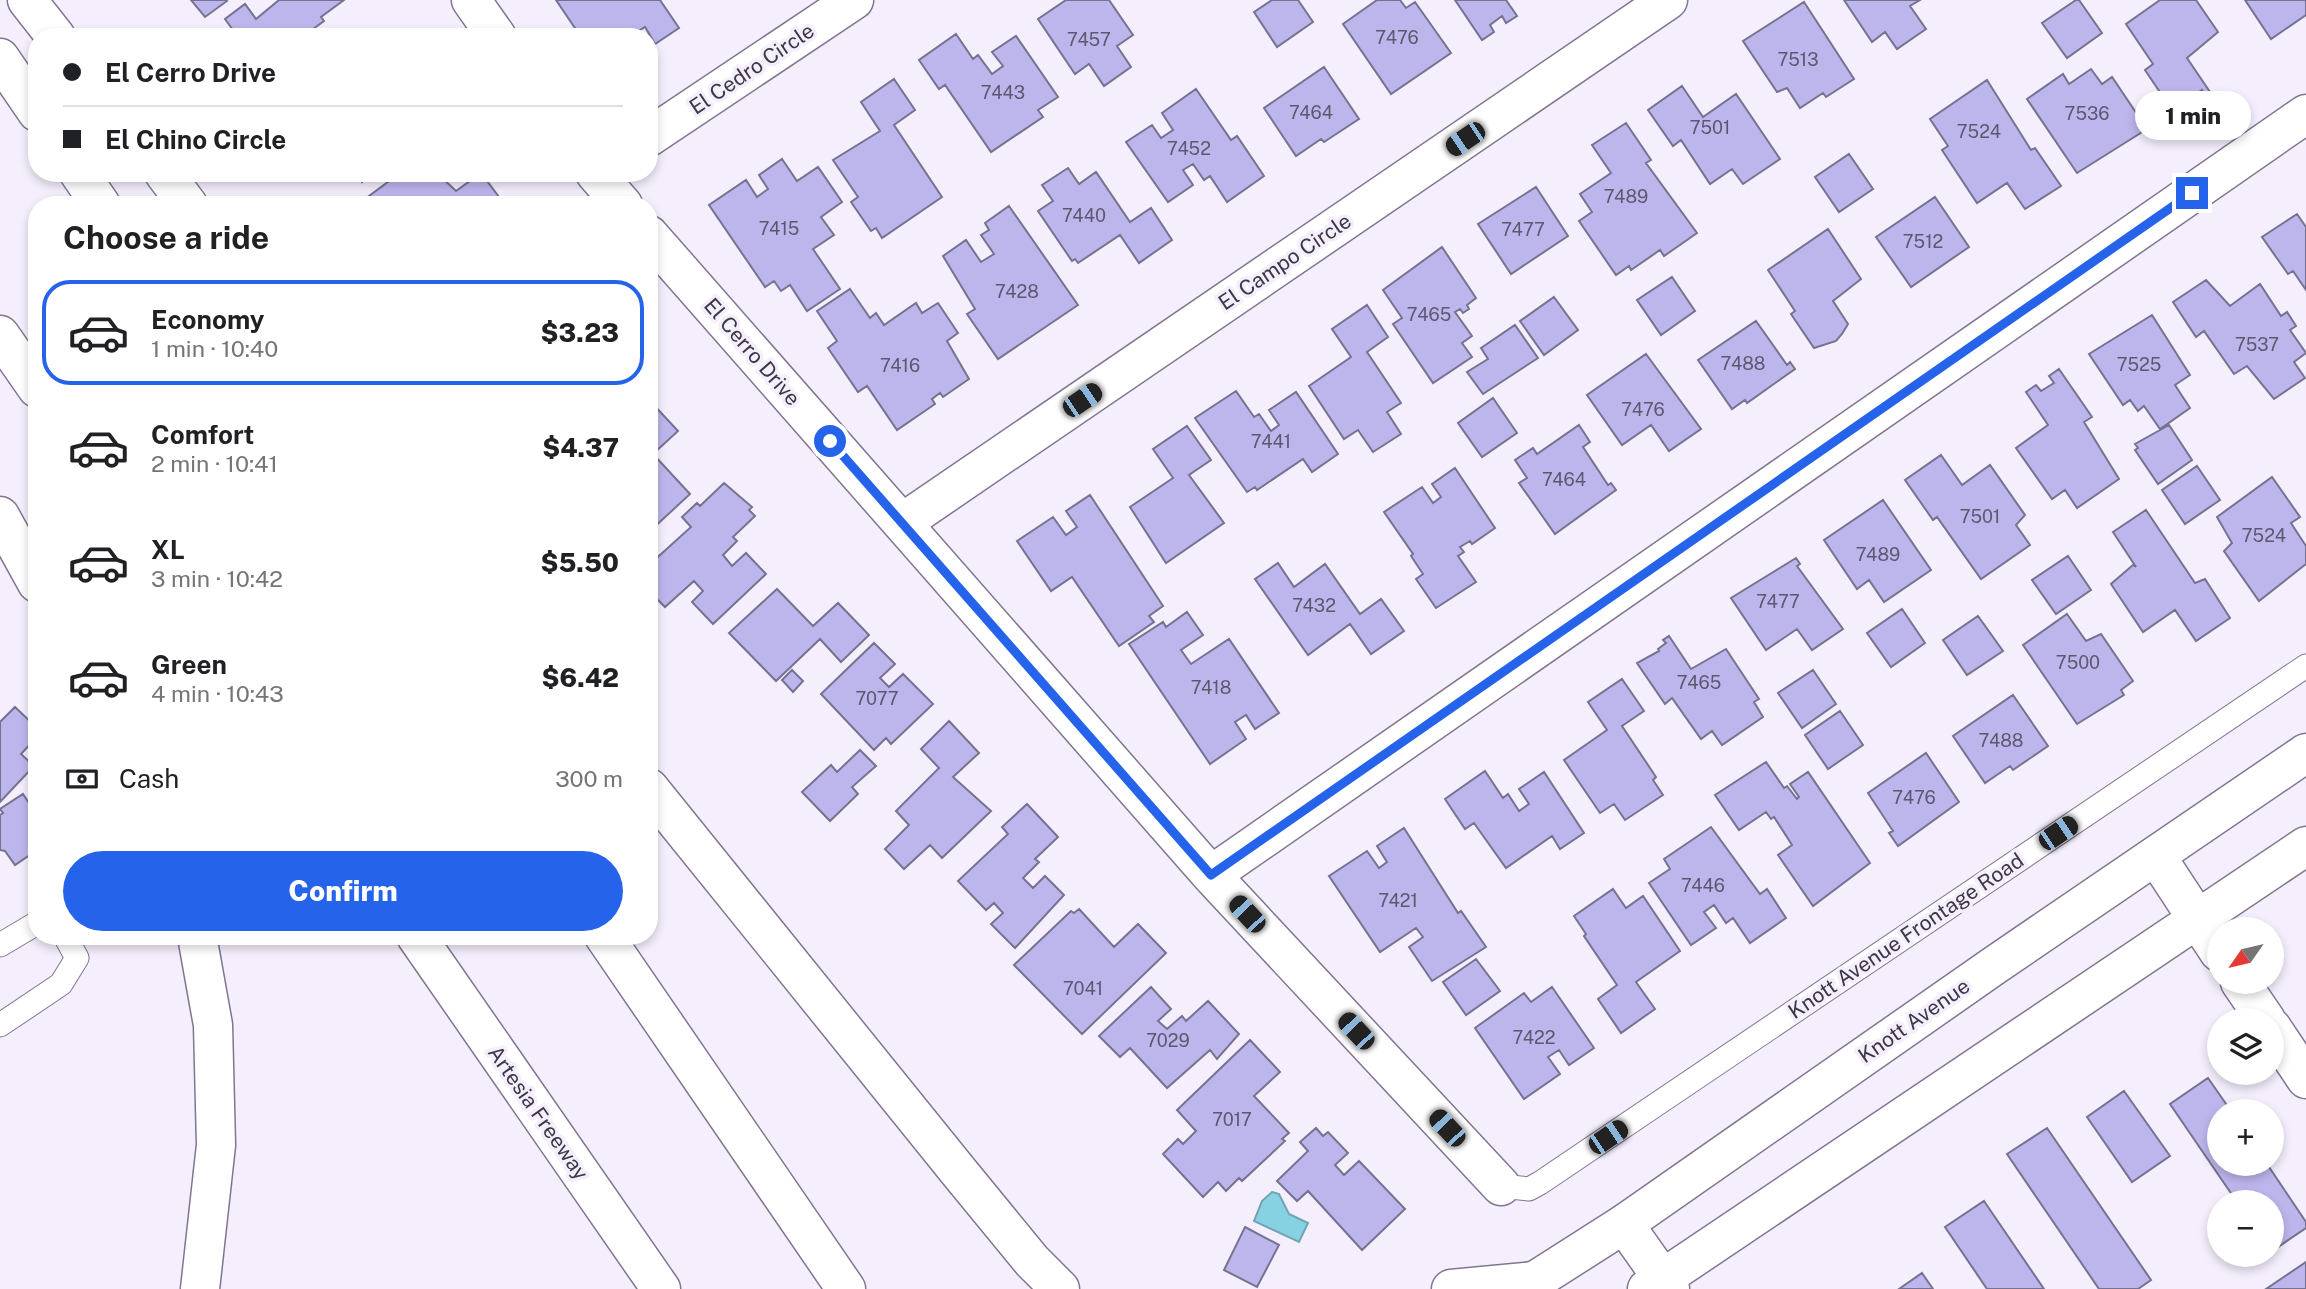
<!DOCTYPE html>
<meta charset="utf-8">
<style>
body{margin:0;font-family:"Public Sans",sans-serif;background:#f6f6f6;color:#202124;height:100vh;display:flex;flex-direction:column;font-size:26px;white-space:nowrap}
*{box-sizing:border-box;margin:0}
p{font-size:23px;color:#757577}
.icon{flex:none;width:38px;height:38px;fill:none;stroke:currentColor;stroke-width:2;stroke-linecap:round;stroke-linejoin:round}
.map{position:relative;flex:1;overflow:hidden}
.side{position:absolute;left:28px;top:196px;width:630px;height:749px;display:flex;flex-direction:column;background:#fff;border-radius:28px;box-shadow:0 4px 10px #0003}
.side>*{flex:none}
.banner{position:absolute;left:28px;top:28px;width:630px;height:154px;border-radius:28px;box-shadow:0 4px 10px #0003;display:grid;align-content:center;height:154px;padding:0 35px;background:#fff}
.needle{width:46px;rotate:236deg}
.controls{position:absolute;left:2207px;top:917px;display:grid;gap:14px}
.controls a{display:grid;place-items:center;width:77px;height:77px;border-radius:50%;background:#fff;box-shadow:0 4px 10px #0003;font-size:35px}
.end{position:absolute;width:32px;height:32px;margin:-16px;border:9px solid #2563eb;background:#fff;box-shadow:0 0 0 4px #fff}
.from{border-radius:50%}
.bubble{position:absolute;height:49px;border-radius:24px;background:#fff;box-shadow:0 4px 10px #0003;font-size:23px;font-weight:800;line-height:49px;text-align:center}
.car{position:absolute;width:21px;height:42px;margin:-21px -10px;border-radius:9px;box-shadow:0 0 5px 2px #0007;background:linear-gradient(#222 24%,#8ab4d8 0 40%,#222 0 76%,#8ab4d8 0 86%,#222 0)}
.banner b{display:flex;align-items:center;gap:24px;height:66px;font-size:26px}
.banner b+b{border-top:2px solid #e0e0e0}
.banner i{width:18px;height:18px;background:#202124}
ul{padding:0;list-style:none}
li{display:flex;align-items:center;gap:21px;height:105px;margin:0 14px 10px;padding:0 21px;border:4px solid transparent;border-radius:28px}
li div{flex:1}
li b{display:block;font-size:26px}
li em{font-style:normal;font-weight:800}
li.current{border-color:#2563eb}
li>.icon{width:63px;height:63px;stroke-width:1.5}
h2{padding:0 35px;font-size:32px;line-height:84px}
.pay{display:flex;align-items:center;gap:18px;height:77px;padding:0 35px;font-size:26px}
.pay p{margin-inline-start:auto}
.action{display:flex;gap:14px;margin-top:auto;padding:14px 35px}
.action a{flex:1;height:80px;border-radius:42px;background:#2563eb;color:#fff;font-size:28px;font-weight:800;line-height:80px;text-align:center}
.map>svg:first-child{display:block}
.water{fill:#87d2e2;stroke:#71a4b3;stroke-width:2}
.building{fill:#bdb6ed;stroke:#767291;stroke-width:2}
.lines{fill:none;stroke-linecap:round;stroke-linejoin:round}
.lane-casing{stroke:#817592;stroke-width:25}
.street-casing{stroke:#817592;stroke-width:41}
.secondary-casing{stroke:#817592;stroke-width:41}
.highway-casing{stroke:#817592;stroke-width:41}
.lane{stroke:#fff;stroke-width:23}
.street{stroke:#fff;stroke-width:38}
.secondary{stroke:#fff;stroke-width:38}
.highway{stroke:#fff;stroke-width:38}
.route{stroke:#2563eb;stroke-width:9}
.labels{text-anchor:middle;stroke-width:7;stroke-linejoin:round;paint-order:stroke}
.number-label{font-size:18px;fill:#5d586f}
.street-label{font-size:21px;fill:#3d3845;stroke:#f5effd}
</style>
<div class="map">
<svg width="2306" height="1289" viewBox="0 0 2306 1289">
<rect width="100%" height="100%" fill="#f5effd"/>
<path class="water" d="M1272 1192 1279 1194 1289 1214 1308 1223 1299 1242 1254 1221 1262 1201Z"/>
<path class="building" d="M191 0H226L227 1 205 17Z
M279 0H344L321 17 324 21 309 32 312 37H238L225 19 245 4 256 19Z
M556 0H660L679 28 655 44 645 27 634 34 636 37H581Z
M1066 0H1109L1133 35 1117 46 1131 67 1104 86 1089 64 1075 74 1038 19Z
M1272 0H1298L1313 22 1277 47 1254 12Z
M1377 0H1400L1406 8 1415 2 1451 53 1391 94 1343 24Z
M1455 0H1506L1517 16 1506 23 1502 16 1490 25 1494 32 1482 40Z
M1844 0H1920L1910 6 1926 29 1897 49 1885 32 1872 42Z
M2076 0H2079L2102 33 2067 58 2042 23Z
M2160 0H2196L2218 32 2187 58 2210 92 2205 95 2202 90 2193 96 2191 94 2172 110 2145 70 2153 64 2126 24Z
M2245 0H2306V15L2271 39Z
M1804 2 1854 79 1826 97 1823 93 1800 108 1787 88 1777 92 1743 41Z
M956 34 973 59 978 55 992 74 1003 66 992 52 1016 36 1058 97 1038 110 1043 117 991 152 945 85 939 89 919 60Z
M1324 67 1359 119 1324 142 1321 139 1296 156 1264 108Z
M2091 69 2102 84 2112 77 2147 129 2077 173 2027 99 2063 74 2069 84Z
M894 79 915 110 894 125 942 197 882 238 876 228 871 231 851 202 858 197 833 160 880 131 861 102Z
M1987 80 2031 150 2035 148 2061 186 2025 209 2007 183 1977 203 1942 150 1948 146 1930 119Z
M1682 86 1703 117 1736 94 1780 159 1743 184 1732 169 1710 184 1681 140 1673 146 1648 110Z
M1196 89 1231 140 1237 136 1264 176 1227 202 1210 176 1204 180 1193 164 1183 170 1193 185 1168 202 1126 142 1152 125 1161 138 1173 130 1162 113Z
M1626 123 1651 160 1646 163 1697 233 1664 256 1660 250 1631 270 1629 266 1616 275 1579 221 1592 212 1580 194 1611 173 1592 145Z
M1849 154 1873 189 1839 212 1815 177Z
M782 159 797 181 818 167 842 202 821 217 834 235 813 249 840 289 807 311 790 285 781 291 774 281 765 287 709 205 746 180 757 197 768 189 759 175Z
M1068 168 1079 184 1096 172 1130 222 1151 208 1172 240 1139 263 1120 235 1078 263 1075 259 1072 261 1038 211 1053 201 1042 185Z
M355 173H374L362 182Z
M400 173H437L456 191 481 173 505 205H370L365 199Z
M1536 187 1568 236 1511 274 1478 224Z
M1935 197 1969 247 1911 287 1876 237Z
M1009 206 1078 305 998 359 967 314 975 309 943 256 966 240 981 262 994 254 981 235 989 230 985 223Z
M2297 214 2306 227V290L2293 271 2288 274 2262 237Z
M1828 229 1861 279 1833 301 1848 324 1842 334 1836 341 1814 348 1791 314 1795 311 1768 270Z
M1442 247 1476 298 1467 305 1469 309 1463 313 1460 309 1455 312 1472 336 1462 343 1472 357 1433 383 1393 324 1402 318 1383 290Z
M1672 277 1695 311 1661 335 1637 300Z
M2206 280 2230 306 2260 284 2281 316 2287 312 2296 326 2290 330 2306 353 2294 362 2305 378 2274 399 2247 366 2234 374 2204 331 2196 337 2173 302Z
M850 289 870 318 876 313 884 325 916 303 922 313 938 303 958 333 947 341 969 379 943 397 940 393 932 399 935 404 897 430 867 386 858 392 828 348 837 341 817 311Z
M1554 297 1578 330 1544 355 1520 321Z
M1367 305 1388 337 1367 352 1401 403 1387 412 1401 434 1373 452 1358 430 1344 439 1309 386 1351 357 1332 329Z
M2152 315 2190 375 2175 385 2190 408 2160 429 2144 406 2138 411 2130 400 2123 405 2089 354Z
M1756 321 1787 365 1790 362 1795 369 1747 403 1745 400 1732 409 1698 360Z
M1515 325 1538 358 1483 394 1467 372 1488 359 1481 348Z
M1646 354 1701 429 1669 451 1651 425 1622 445 1587 395Z
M2059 369 2092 417 2084 422 2119 479 2077 508 2065 490 2052 499 2016 448 2048 425 2026 392 2036 385 2041 391 2054 383 2049 376Z
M1236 391 1254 417 1259 414 1271 431 1279 425 1269 410 1296 392 1338 454 1312 472 1303 459 1257 490 1255 487 1247 492 1195 418Z
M1493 398 1517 433 1482 457 1458 423Z
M650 401 678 431 653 454 690 494 649 532Z
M1579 425 1590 442 1583 447 1608 485 1611 483 1616 490 1555 534 1519 483 1527 478 1515 460 1533 448 1537 454Z
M2169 425 2192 460 2158 484 2135 450 2138 448 2135 444Z
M1187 426 1211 460 1189 475 1224 523 1166 563 1130 507 1173 478 1153 449Z
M1941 455 1962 485 1990 465 2025 515 2016 525 2030 545 1981 579 1937 517 1933 520 1905 480Z
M2197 466 2220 500 2185 524 2162 490Z
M1455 468 1495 528 1472 544 1470 541 1460 547 1464 552 1458 556 1476 582 1436 608 1416 579 1423 574 1411 556 1413 554 1384 512 1422 487 1433 503 1441 497 1432 484Z
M2272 477 2300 517 2291 523 2306 546V564L2259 601 2224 551 2232 543 2217 517Z
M724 483 752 507 749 510 755 516 733 537 737 541 723 555 732 566 746 553 766 574 713 624 692 602 703 591 694 581 665 607 649 591V565L691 527 682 517 697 503 700 506Z
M1090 495 1163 606 1149 616 1154 622 1119 646 1072 577 1051 591 1017 541 1053 517 1066 535 1077 527 1066 511Z
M1883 500 1931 570 1884 602 1869 580 1857 589 1824 540Z
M2146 510 2195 583 2205 579 2230 618 2196 641 2175 610 2143 632 2111 584 2133 565 2136 567 2113 532Z
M2068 556 2091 590 2056 614 2032 580Z
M1796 558 1800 564 1797 566 1843 629 1812 650 1797 629 1766 650 1731 598Z
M1278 563 1294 587 1325 564 1360 614 1381 599 1404 631 1371 654 1350 624 1308 655 1255 579Z
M777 589 813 626 838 603 869 635 841 662 820 639 776 681 729 633Z
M1902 609 1925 643 1891 667 1867 633Z
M1187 612 1203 635 1181 650 1191 664 1229 639 1279 713 1255 729 1246 715 1235 722 1246 739 1210 764 1129 644 1163 622 1166 627Z
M2067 614 2086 641 2101 634 2133 681 2121 690 2124 695 2077 724 2023 645Z
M1978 616 2003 651 1967 675 1943 640Z
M1669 636 1691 669 1726 649 1759 699 1754 702 1763 717 1722 745 1712 731 1701 739 1672 698 1665 704 1637 663 1659 651 1658 649 1666 643 1663 640Z
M874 643 895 664 880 678 889 687 903 674 933 704 891 744 886 738 874 750 821 694Z
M792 670 803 681 793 692 782 680Z
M1813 670 1836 704 1802 728 1778 693Z
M1622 679 1644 711 1622 726 1656 777 1653 780 1663 795 1625 820 1614 804 1600 813 1564 760 1607 730 1588 702Z
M2013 695 2048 746 2013 770 2010 766 1985 783 1953 736Z
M15 707 37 728V737L21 754 34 766 0 802V722Z
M1840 711 1863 745 1828 769 1805 735Z
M949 721 979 753 953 777 991 811 942 858 930 845 904 869 885 849 909 825 896 811 939 768 921 749Z
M860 750 876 766 852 787 858 794 830 821 802 792 831 765 837 772Z
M1926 753 1959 802 1898 846 1889 833 1893 831 1868 793Z
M1766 762 1784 788 1787 786 1797 799 1799 797 1790 784 1808 772 1870 863 1813 906 1778 855 1792 845 1774 817 1771 819 1766 812 1739 830 1715 795Z
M1485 771 1503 798 1508 794 1519 811 1529 804 1519 789 1544 772 1584 833 1560 849 1552 836 1506 868 1474 823 1465 829 1445 799Z
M23 794 31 806 37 802V850L15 865 5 851 0 850V815L3 813 0 809Z
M1027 804 1058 837 1035 859 1039 862 1023 878 1033 888 1045 876 1064 895 1015 948 991 924 1003 913 994 903 986 910 958 881 1008 834 1002 827Z
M1711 827 1760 894 1767 889 1786 918 1750 943 1733 918 1726 923 1714 905 1704 912 1716 928 1691 945 1649 883 1670 869 1664 859Z
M1404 828 1458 913 1461 911 1486 947 1432 981 1409 947 1423 937 1416 928 1380 952 1329 876 1367 851 1379 868 1387 862 1377 846Z
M1613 889 1626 908 1643 896 1680 951 1636 982 1655 1009 1621 1033 1598 999 1617 985 1584 936 1586 934 1574 916Z
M1079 909 1114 947 1138 924 1166 953 1082 1034 1014 965 1071 911 1074 913Z
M1476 959 1500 991 1466 1015 1443 982Z
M1151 987 1171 1009 1158 1021 1167 1029 1182 1016 1186 1021 1208 1001 1239 1034 1217 1059 1210 1050 1167 1088 1130 1048 1120 1057 1099 1036Z
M1552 987 1594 1048 1569 1065 1559 1050 1548 1057 1560 1074 1524 1099 1475 1028 1524 993 1531 1002Z
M1250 1040 1280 1072 1254 1096 1289 1133 1282 1139 1285 1141 1242 1181 1239 1178 1226 1191 1218 1182 1203 1197 1163 1154 1178 1139 1183 1144 1196 1131 1177 1110Z
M2208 1078 2231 1111H2219V1164H2267L2306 1222V1228L2272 1251V1202H2237L2170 1104Z
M2124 1091 2170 1156 2132 1182 2087 1117Z
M1316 1128 1323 1136 1328 1132 1348 1153 1335 1165 1344 1175 1359 1161 1405 1209 1362 1250 1308 1191 1297 1201 1277 1181 1308 1151 1300 1142Z
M2047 1128 2151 1280 2138 1289H2099L2007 1154Z
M1984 1201 2044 1289H1987L1945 1227Z
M1245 1227 1279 1245 1257 1287 1224 1270Z
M2306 1262V1289H2266Z
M1922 1273 1933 1289H1899Z"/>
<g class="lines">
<g class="lane-casing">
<path id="lane" d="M0 945 37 923
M0 1025 61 984 77 958 65 936
M1501 1186 1529 1189 1540 1183 2306 666"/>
</g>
<g class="street-casing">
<path id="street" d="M471 0 497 37
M649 137 854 0
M595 173 623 205
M649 235 1211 875 1501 1186
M902 523 1668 0
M2156 856 2219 952
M1211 875 2306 114
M2240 982 2266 1020
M2272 1028 2306 1079"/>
</g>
<g class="secondary-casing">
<path id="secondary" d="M1522 1289 1624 1224 1995 965 2306 753
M1647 1289 2306 846"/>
</g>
<g class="highway-casing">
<path id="highway" d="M27 0 56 37
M0 58 37 112
M79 173 101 205
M164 173 188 205
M0 335 37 388
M0 516 37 583
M649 788 959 1172 1032 1261 1060 1289
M197 936 213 1025 216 1145 200 1289
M416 936 661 1289
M604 936 846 1289
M1624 1224 1670 1289
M1451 1289 1534 1281"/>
</g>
<use href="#lane" class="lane"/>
<use href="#street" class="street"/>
<use href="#secondary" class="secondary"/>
<use href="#highway" class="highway"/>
</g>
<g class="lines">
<path class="route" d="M830 441 1211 875 2192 193"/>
</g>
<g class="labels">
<g class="number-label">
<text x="1397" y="44">7476</text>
<text x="1089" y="46">7457</text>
<text x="1798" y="66">7513</text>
<text x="1003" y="99">7443</text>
<text x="1311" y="119">7464</text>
<text x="2087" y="120">7536</text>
<text x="1710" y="134">7501</text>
<text x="1979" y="138">7524</text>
<text x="1189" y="155">7452</text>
<text x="1626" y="203">7489</text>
<text x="1084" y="222">7440</text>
<text x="779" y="235">7415</text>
<text x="1523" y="236">7477</text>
<text x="1923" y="248">7512</text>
<text x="1017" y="298">7428</text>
<text x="1429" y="321">7465</text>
<text x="2257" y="351">7537</text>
<text x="1743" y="370">7488</text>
<text x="2139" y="371">7525</text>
<text x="900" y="372">7416</text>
<text x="1643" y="416">7476</text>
<text x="1271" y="448">7441</text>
<text x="1564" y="486">7464</text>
<text x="1980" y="523">7501</text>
<text x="2264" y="542">7524</text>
<text x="1878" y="561">7489</text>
<text x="1778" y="608">7477</text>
<text x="1314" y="612">7432</text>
<text x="2078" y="669">7500</text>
<text x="1699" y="689">7465</text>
<text x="1211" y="694">7418</text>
<text x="877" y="705">7077</text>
<text x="2001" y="747">7488</text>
<text x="1914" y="804">7476</text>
<text x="1703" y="892">7446</text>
<text x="1398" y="907">7421</text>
<text x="1083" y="995">7041</text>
<text x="1534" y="1044">7422</text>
<text x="1168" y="1047">7029</text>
<text x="1232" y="1126">7017</text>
</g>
<g class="street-label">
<text transform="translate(752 69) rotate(-34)" y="7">El Cedro Circle</text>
<text transform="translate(1285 262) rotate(-34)" y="7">El Campo Circle</text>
<text transform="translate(752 352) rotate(49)" y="7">El Cerro Drive</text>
<text transform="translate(1906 936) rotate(-34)" y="7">Knott Avenue Frontage Road</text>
<text transform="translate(1914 1021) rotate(-35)" y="7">Knott Avenue</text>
<text transform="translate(538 1113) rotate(55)" y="7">Artesia Freeway</text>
</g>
</g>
</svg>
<div class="controls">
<a><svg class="needle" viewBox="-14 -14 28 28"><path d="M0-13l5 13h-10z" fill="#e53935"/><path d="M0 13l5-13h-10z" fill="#757577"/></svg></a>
<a><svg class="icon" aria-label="layers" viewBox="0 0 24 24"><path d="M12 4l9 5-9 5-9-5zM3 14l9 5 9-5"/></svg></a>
<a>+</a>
<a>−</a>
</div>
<i class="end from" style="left:830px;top:441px"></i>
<i class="end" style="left:2192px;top:193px"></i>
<div class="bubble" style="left:2135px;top:91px;width:116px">1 min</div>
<i class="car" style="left:1465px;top:139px;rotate:236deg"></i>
<i class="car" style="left:1082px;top:400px;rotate:56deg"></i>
<i class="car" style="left:2058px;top:833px;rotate:56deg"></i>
<i class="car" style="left:1247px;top:914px;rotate:317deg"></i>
<i class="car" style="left:1356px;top:1031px;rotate:317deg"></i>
<i class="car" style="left:1447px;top:1128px;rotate:317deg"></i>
<i class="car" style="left:1608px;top:1137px;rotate:56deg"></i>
<div class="banner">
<b><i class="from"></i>El Cerro Drive</b>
<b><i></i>El Chino Circle</b>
</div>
<section class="side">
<h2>Choose a ride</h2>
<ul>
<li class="current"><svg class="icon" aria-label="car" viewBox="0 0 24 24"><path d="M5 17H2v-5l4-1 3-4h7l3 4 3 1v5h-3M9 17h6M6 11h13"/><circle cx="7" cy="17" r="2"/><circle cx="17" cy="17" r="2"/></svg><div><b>Economy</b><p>1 min · 10:40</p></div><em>$3.23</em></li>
<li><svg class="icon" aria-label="car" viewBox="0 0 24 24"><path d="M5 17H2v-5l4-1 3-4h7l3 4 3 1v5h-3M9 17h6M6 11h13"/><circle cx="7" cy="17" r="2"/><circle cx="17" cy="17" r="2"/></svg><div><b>Comfort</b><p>2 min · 10:41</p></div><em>$4.37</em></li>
<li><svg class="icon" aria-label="car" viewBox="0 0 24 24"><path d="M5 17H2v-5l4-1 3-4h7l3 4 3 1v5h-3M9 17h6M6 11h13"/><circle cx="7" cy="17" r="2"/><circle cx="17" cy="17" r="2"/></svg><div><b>XL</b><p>3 min · 10:42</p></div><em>$5.50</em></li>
<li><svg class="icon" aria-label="car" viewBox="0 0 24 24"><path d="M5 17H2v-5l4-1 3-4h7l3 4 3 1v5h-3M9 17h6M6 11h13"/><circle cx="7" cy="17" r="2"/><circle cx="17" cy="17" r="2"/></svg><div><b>Green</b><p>4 min · 10:43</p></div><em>$6.42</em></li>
</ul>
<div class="pay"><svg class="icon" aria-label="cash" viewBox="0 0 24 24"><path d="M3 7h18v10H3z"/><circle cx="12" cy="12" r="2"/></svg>Cash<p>300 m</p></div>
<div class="action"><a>Confirm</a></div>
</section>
</div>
